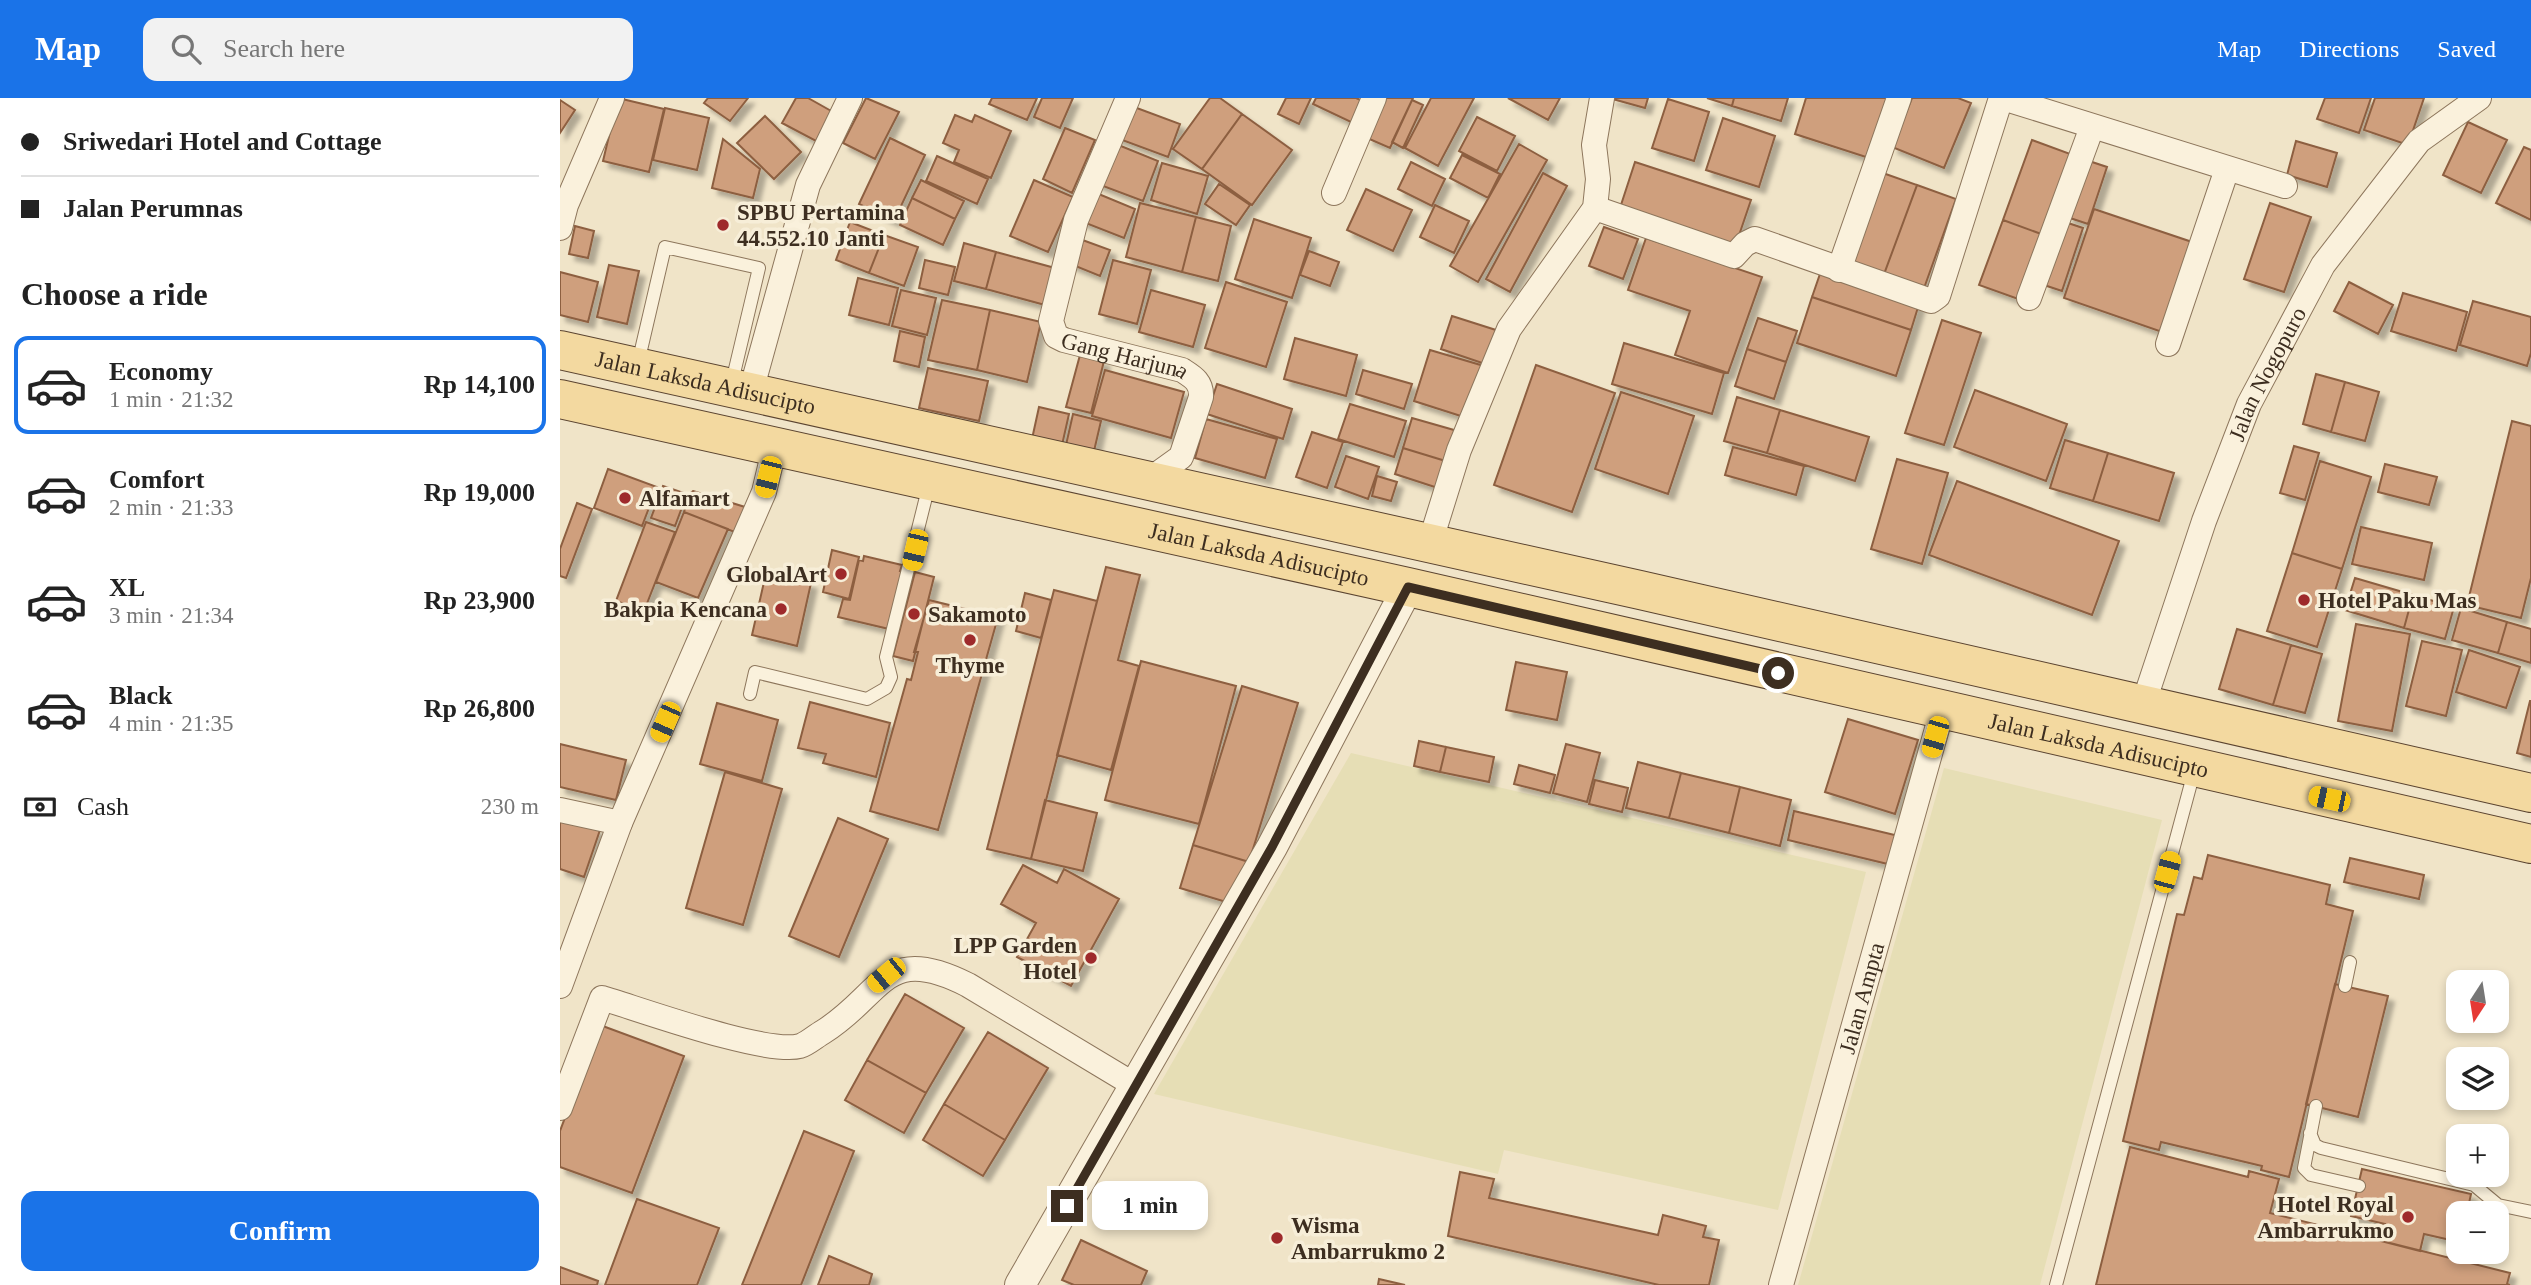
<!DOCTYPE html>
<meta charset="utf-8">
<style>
body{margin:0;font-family:"Times New Roman",serif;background:#f2f2f2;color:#222;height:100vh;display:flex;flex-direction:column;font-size:26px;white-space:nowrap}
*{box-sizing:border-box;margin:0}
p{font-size:23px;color:#767676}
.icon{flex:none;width:38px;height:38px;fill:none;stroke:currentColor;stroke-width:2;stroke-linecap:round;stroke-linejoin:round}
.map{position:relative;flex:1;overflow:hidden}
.panel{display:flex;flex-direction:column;background:#fff;width:560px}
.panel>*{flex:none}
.top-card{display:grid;align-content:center;height:154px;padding:0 21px;background:#fff}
.needle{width:46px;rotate:192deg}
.buttons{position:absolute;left:1886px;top:872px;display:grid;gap:14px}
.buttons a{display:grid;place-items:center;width:63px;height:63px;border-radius:14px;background:#fff;box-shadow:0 4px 10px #0003;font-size:35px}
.end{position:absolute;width:32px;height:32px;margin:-16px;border:9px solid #3d2e20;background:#fff;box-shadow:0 0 0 4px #fff}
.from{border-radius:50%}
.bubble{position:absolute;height:49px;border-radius:14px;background:#fff;box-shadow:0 4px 10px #0003;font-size:23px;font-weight:600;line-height:49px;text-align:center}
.car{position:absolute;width:21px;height:42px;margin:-21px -10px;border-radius:9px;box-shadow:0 0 5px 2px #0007;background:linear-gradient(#f5c518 24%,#345 0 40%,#f5c518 0 76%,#345 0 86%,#f5c518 0)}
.top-card b{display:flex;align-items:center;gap:24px;height:66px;font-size:26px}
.top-card b+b{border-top:2px solid #e0e0e0}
.top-card i{width:18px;height:18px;background:#222}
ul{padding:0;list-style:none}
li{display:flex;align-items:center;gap:21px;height:98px;margin:0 14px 10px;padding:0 7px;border:4px solid transparent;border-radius:14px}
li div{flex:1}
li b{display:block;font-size:26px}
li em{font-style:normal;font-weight:600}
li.current{border-color:#1a73e8}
li>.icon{width:63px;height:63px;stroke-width:1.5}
h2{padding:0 21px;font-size:32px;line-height:84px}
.pay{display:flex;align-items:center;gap:18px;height:77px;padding:0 21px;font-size:26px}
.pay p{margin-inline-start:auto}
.cta{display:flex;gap:14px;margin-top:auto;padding:14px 21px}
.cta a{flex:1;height:80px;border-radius:14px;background:#1a73e8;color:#fff;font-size:28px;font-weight:600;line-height:80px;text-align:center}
header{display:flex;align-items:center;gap:42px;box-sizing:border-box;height:98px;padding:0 35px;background:#1a73e8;color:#fff}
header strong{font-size:33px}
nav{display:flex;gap:38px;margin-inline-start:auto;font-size:24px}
.search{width:490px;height:63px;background:#f2f2f2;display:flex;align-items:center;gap:18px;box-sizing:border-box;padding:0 24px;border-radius:14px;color:#767676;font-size:26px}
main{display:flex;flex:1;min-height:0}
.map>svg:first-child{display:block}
.farmland{fill:#e6deb5}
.building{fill:#cf9f7d;stroke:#8d5f41;stroke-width:2;filter:url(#shadow)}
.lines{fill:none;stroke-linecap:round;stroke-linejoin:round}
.service-casing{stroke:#8d765c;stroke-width:14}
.minor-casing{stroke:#8d765c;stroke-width:26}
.tertiary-casing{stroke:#8d765c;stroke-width:32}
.primary-casing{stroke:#5b4430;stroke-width:40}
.service{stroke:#faf1dc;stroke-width:12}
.minor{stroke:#faf1dc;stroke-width:24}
.tertiary{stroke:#faf1dc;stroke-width:30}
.primary{stroke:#f3d9a0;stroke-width:38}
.route{stroke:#3d2e20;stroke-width:9}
.poi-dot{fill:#9e2a2b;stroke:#f7eed8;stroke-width:2.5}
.labels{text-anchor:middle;stroke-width:7;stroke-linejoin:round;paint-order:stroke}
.poi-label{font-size:23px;font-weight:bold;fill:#3d2e20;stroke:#f7eed8;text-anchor:start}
.street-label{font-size:23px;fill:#3d2e20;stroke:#f7eed8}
</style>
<header>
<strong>Map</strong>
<div class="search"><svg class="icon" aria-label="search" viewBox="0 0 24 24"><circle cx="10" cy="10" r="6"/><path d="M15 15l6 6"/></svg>Search here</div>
<nav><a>Map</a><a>Directions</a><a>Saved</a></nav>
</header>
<main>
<section class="panel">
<div class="top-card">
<b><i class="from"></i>Sriwedari Hotel and Cottage</b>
<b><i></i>Jalan Perumnas</b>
</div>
<h2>Choose a ride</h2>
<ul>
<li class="current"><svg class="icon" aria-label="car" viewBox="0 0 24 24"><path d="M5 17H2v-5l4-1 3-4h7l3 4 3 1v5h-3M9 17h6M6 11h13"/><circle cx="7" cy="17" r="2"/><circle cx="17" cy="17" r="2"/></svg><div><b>Economy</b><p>1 min · 21:32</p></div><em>Rp 14,100</em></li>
<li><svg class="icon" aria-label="car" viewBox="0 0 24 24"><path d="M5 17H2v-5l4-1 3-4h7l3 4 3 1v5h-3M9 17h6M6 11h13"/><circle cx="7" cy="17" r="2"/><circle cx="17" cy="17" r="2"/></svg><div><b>Comfort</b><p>2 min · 21:33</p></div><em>Rp 19,000</em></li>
<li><svg class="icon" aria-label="car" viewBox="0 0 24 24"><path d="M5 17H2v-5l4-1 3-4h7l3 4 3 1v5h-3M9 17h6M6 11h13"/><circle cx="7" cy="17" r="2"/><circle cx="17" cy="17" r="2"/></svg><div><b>XL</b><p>3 min · 21:34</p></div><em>Rp 23,900</em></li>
<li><svg class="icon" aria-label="car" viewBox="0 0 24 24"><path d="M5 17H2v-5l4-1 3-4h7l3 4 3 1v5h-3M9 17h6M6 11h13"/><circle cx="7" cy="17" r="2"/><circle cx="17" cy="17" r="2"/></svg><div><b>Black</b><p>4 min · 21:35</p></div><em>Rp 26,800</em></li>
</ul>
<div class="pay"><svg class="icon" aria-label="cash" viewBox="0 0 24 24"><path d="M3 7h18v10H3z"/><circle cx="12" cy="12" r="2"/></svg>Cash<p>230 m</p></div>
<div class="cta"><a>Confirm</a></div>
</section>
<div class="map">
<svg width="1971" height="1187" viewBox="0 0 1971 1187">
<defs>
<filter id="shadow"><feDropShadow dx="6" dy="6" stdDeviation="2" flood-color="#0004"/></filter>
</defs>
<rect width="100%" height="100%" fill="#f0e4c8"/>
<path class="farmland" d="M791 655 1306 774 1218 1112 944 1052 938 1076 594 996Z
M1384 670 1602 722 1480 1187H1238Z"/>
<path class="building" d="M58 0 104 11 89 74 43 63Z
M148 0H188L170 23 144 5Z
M236 0H248L273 14 256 43 222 25Z
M306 0 339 14 315 61 283 45Z
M432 0H477L467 22 429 6Z
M482 0H513L500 30 474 19Z
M650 0H660L682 16 642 71 613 51Z
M726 0H751L739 26 718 16Z
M756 0H796L803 3 793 25 753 6Z
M825 0H853L830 50 807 40Z
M871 0H914L878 68 845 50Z
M948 0H1000L988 22Z
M1049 0H1088L1085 10Z
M1147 0H1174L1172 8Z
M1174 0H1228L1221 23 1172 8Z
M1246 0H1328L1309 60 1235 36Z
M1352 0H1398L1411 5 1384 70 1332 49Z
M1765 0H1811L1799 35 1757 21Z
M1815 0H1864L1848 47 1804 32Z
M1108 1 1149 14 1134 63 1092 50Z
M0 2 15 12 0 35Z
M852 2 863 7 843 50 832 44Z
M566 6 620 26 608 59 554 39Z
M105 10 149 20 137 72 93 62Z
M682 16 732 52 692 107 642 71Z
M395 17 412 24 415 17 451 33 431 80 394 64 399 52 383 45Z
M205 18 241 54 214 81 177 45Z
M917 19 955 38 937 73 899 53Z
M1163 20 1215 38 1199 89 1146 72Z
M1908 24 1947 42 1921 95 1883 77Z
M505 30 535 42 512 95 483 81Z
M330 40 365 57 334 123 299 106Z
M163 41 200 71 193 100 152 90Z
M1472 42 1513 57 1484 137 1443 122Z
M1736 43 1777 55 1767 89 1727 77Z
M551 44 598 63 583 103 535 85Z
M959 46 987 62 918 184 890 168Z
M1964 49 1971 52V122L1936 105Z
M902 57 940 76 928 100 890 80Z
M377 58 428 81 417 106 366 83Z
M1526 62 1547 69 1528 126 1507 119Z
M851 64 885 81 872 108 838 91Z
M1075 64 1191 102 1174 152 1059 113Z
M602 65 648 78 637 116 591 102Z
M1320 74 1357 87 1323 179 1286 165Z
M983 75 1007 88 950 194 926 181Z
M361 82 404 103 395 121 352 100Z
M474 82 513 99 488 154 450 138Z
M659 86 690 107 676 127 645 106Z
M1357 87 1396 101 1363 193 1323 179Z
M806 91 852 112 833 153 787 132Z
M529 92 575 111 564 140 518 122Z
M352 100 395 121 383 147 340 127Z
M580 105 636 119 622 174 566 159Z
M1710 105 1751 119 1724 194 1684 181Z
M875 107 909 123 894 155 860 139Z
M1534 111 1635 145 1605 235 1504 200Z
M636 119 671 128 658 183 622 174Z
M694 121 751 140 732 200 675 181Z
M1443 122 1484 137 1461 202 1419 187Z
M290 124 324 137 309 175 276 162Z
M1505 124 1523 130 1502 193 1484 187Z
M15 128 34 133 28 160 9 156Z
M1044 129 1078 141 1063 181 1029 168Z
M324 137 358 149 344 188 309 175Z
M517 140 550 152 540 178 508 165Z
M1086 140 1202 179 1168 275 1115 257 1130 213 1068 192Z
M404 145 436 154 426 191 394 183Z
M749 153 779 164 770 188 740 177Z
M436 154 495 170 485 207 426 191Z
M365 162 395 169 388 197 359 190Z
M553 162 591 172 577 226 539 216Z
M49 167 79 173 67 226 37 219Z
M1261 173 1359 206 1351 232 1252 199Z
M0 174 38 184 28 224 0 217Z
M298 180 338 190 329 227 289 217Z
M666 184 727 204 706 269 645 250Z
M1789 184 1833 207 1818 236 1774 213Z
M341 192 376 200 367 237 332 228Z
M591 192 645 207 633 249 579 234Z
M1843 195 1907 214 1896 253 1831 233Z
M1252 199 1351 232 1336 278 1237 245Z
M382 202 430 212 417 272 368 262Z
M1913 203 1971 219V255L1967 268 1900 247Z
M430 212 481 224 467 284 417 272Z
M892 218 939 233 928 267 881 251Z
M1198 220 1237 233 1226 264 1187 251Z
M1382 222 1421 235 1384 347 1345 335Z
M340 233 365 239 359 269 334 263Z
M735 240 797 257 786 298 724 281Z
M1064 245 1164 275 1152 316 1052 286Z
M1187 251 1226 264 1214 301 1175 288Z
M870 252 924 268 907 320 854 303Z
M520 257 544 263 531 315 506 309Z
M976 267 1055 295 1012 414 934 387Z
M368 270 428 283 419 323 359 310Z
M545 272 624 294 611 340 532 318Z
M803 272 852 286 844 311 796 296Z
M1756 276 1785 284 1771 334 1743 326Z
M1785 284 1819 294 1805 343 1771 334Z
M657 286 732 311 723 341 647 316Z
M1415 292 1507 326 1486 383 1394 349Z
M1061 294 1134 318 1108 396 1035 371Z
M1177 299 1220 312 1207 355 1164 343Z
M790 306 846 323 834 359 778 341Z
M479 309 509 316 502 347 472 341Z
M1220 312 1309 339 1295 383 1207 355Z
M513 316 541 323 534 353 506 347Z
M852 320 901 334 892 365 843 350Z
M646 321 717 341 705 380 635 360Z
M1952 323 1971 328V480L1961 520 1907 507Z
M752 334 783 344 767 390 736 379Z
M1505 342 1548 355 1533 403 1490 390Z
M1734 348 1759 355 1745 402 1720 395Z
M1173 349 1244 368 1236 397 1165 377Z
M843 350 892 365 884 392 835 376Z
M1548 355 1614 375 1599 423 1533 403Z
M786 358 819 369 808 401 775 389Z
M1337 361 1388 375 1362 466 1311 451Z
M1760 363 1811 379 1782 471 1732 455Z
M1825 366 1877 379 1869 407 1818 394Z
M48 371 97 389 82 428 34 410Z
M817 378 837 384 831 403 812 398Z
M1397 383 1559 443 1532 517 1369 457Z
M103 388 127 396 115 428 91 420Z
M133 393 185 409 177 435 124 414 129 396Z
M17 405 32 411 6 480 0 478V451Z
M124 414 168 431 138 500 96 484Z
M86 424 115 434 84 513 56 503Z
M1801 429 1872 445 1864 482 1792 466Z
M272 452 299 459 289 501 263 494Z
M1732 455 1782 471 1757 549 1707 533Z
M304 458 342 467 340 473 345 474 329 531 278 519 283 501 290 502 299 462 303 463Z
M546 469 580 477 558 562 579 568 551 672 497 657Z
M355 474 374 479 353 563 333 558Z
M206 475 251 485 237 548 192 537Z
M1795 480 1853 497 1844 530 1785 512Z
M494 492 537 503 471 761 427 751Z
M465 495 491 502 481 540 456 533Z
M1853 497 1894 509 1885 541 1844 530Z
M369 502 438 519 378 732 310 713 347 581 351 582 358 554H354Z
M1901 510 1947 524 1938 555 1892 542Z
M1947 524 1971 531V565L1938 555Z
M1796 526 1850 536 1832 633 1778 623Z
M1677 531 1731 547 1713 607 1659 591Z
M1862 543 1902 552 1886 618 1846 608Z
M1731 547 1762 556 1745 615 1713 607Z
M1909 552 1960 569 1946 610 1896 594Z
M581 563 676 588 639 726 545 702Z
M956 564 1007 574 997 622 946 612Z
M682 588 738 605 689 764 633 747Z
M1970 603H1971V659L1957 655Z
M250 604 330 625 316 679 263 665 266 656 238 650Z
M157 605 218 622 202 683 140 666Z
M1288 621 1358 642 1335 716 1265 694Z
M859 643 886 649 880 674 854 668Z
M0 646 66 662 56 702 0 689Z
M1006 646 1040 655 1027 704 993 695Z
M886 649 934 659 929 684 880 674Z
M1078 664 1121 675 1109 720 1066 710Z
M959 667 995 677 990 695 954 686Z
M165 674 222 691 183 827 126 810Z
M1121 675 1180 689 1169 735 1109 720Z
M1035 682 1068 690 1062 714 1029 706Z
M1180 689 1231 702 1220 748 1169 735Z
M485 702 537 715 523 773 471 761Z
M1234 713 1343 739 1336 768 1228 742Z
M0 719 40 732 24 779 0 771Z
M278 720 328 741 279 859 229 838Z
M633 747 689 764 676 807 620 790Z
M1648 757 1770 787 1766 806 1793 813 1729 1079 1701 1072 1702 1068 1601 1044 1599 1052 1563 1043 1617 816 1624 817 1634 779 1642 781Z
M1790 760 1864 777 1859 801 1784 784Z
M463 767 497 785 504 771 559 801 511 888 457 859 476 825 441 806Z
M1775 886 1828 898 1798 1019 1746 1006Z
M345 896 404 930 366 995 307 962Z
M40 927 124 958 72 1095 0 1069V1033Z
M428 934 488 970 445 1042 384 1006Z
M307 962 366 995 344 1035 285 1002Z
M384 1006 445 1042 423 1078 363 1042Z
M244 1033 294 1053 241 1187H182Z
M1570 1049 1688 1079 1689 1073 1719 1081 1710 1115 1950 1175 1947 1186 1950 1187H1536Z
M1802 1071 1911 1096 1907 1115H1899V1144L1864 1136 1860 1153 1821 1143 1825 1126 1791 1118Z
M900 1074 934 1081 929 1100 1098 1137 1103 1117 1146 1128 1143 1139 1159 1142 1149 1187H1099L888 1138Z
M77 1101 159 1130 137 1187H45Z
M521 1142 587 1173 581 1187H514L502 1182Z
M269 1158 312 1176 309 1187H258Z
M0 1169 38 1183 37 1187H0Z
M819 1181 845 1187H818Z"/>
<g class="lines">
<g class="service-casing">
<path id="service" d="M78 265 105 149 199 170 171 288
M190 596 195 574 307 601 326 590 331 579 326 559 369 387
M1785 888 1790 864
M1756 1008 1744 1070 1751 1077 1799 1088
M1750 1035 1755 1047 1761 1050 1914 1087 1938 1107 1971 1114
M1907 1114 1938 1107
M1496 1187 1634 674"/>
</g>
<g class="minor-casing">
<g id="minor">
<path id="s1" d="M568 0 516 122 491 223 496 238 504 242 622 272C633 279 642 284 641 299L621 359 589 382"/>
<path d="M1443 0 1725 88"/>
<path d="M774 95 814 0"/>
<path d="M1035 110 1174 158 1185 146 1195 141 1371 203 1378 198 1441 0"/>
<path d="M0 130 6 107 52 0"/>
<path d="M1279 172 1339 0"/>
<path d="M1469 200 1532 29"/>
<path d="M1608 246 1667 71"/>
<path d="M191 293 248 87 290 0"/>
<path d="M870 445 899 352 949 231 1035 110 1038 81 1034 47 1042 0"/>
<path id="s2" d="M1583 607 1644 423 1689 306 1763 167 1859 43 1919 0"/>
<path d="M0 712 60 725"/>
<path d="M0 888 60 725 204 394 215 348"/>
<path d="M0 1010 42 900C82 912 206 957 240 948 247 946 256 938 263 934 324 896 323 844 408 887L576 988"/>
<path id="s3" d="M1221 1187 1382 613"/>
</g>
</g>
<g class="tertiary-casing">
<path id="tertiary" d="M460 1187 712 749 848 489"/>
</g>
<g class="primary-casing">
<g id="primary">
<path id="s4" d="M0 252 1080 492 1971 695"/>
<path id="s5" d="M0 301 848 489 1971 746"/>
</g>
</g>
<use href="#service" class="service"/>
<use href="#minor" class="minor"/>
<use href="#tertiary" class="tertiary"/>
<use href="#primary" class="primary"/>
</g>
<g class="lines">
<path class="route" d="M507 1108 712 749 848 489 1218 575"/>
</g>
<g class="poi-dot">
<circle cx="163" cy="127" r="7"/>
<circle cx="65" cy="400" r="7"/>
<circle cx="281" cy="476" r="7"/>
<circle cx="1744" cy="502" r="7"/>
<circle cx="221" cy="511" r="7"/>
<circle cx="354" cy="516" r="7"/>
<circle cx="410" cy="542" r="7"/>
<circle cx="531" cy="860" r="7"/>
<circle cx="1848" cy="1119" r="7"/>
<circle cx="717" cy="1140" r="7"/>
</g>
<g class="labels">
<g class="poi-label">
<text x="177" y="122">SPBU Pertamina<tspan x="177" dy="26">44.552.10 Janti</tspan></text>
<text x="79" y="408">Alfamart</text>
<text x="267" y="484" text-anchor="end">GlobalArt</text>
<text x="1758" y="510">Hotel Paku Mas</text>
<text x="207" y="519" text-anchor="end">Bakpia Kencana</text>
<text x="368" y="524">Sakamoto</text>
<text x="410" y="575" text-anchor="middle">Thyme</text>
<text x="517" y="855" text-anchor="end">LPP Garden<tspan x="517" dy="26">Hotel</tspan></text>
<text x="1834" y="1114" text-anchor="end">Hotel Royal<tspan x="1834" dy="26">Ambarrukmo</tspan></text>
<text x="731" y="1135">Wisma<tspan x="731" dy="26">Ambarrukmo 2</tspan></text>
</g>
<g class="street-label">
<text dy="8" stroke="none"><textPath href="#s1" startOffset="324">Gang Harjuna</textPath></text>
<text dy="8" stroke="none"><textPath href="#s2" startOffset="354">Jalan Nogopuro</textPath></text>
<text dy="8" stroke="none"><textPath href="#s4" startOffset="149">Jalan Laksda Adisucipto</textPath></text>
<text dy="8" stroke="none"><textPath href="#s5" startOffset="716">Jalan Laksda Adisucipto</textPath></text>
<text dy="8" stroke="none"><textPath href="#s5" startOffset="1577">Jalan Laksda Adisucipto</textPath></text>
<text dy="8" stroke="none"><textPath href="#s3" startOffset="298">Jalan Ampta</textPath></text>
</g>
</g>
</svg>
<div class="buttons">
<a><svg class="needle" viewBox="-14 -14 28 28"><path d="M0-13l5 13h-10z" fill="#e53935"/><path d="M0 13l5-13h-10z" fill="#767676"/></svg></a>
<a><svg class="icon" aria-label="layers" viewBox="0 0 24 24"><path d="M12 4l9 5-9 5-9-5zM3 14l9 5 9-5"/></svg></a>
<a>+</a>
<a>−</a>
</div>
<i class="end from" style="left:1218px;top:575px"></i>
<i class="end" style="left:507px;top:1108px"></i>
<div class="bubble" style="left:532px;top:1083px;width:116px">1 min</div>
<i class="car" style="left:208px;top:379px;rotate:194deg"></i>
<i class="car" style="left:355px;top:452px;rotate:193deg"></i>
<i class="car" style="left:105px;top:624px;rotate:204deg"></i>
<i class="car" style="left:1375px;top:639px;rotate:196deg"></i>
<i class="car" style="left:1769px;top:701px;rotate:282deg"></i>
<i class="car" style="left:1607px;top:774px;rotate:15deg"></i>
<i class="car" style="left:326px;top:877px;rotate:231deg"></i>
</div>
</main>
